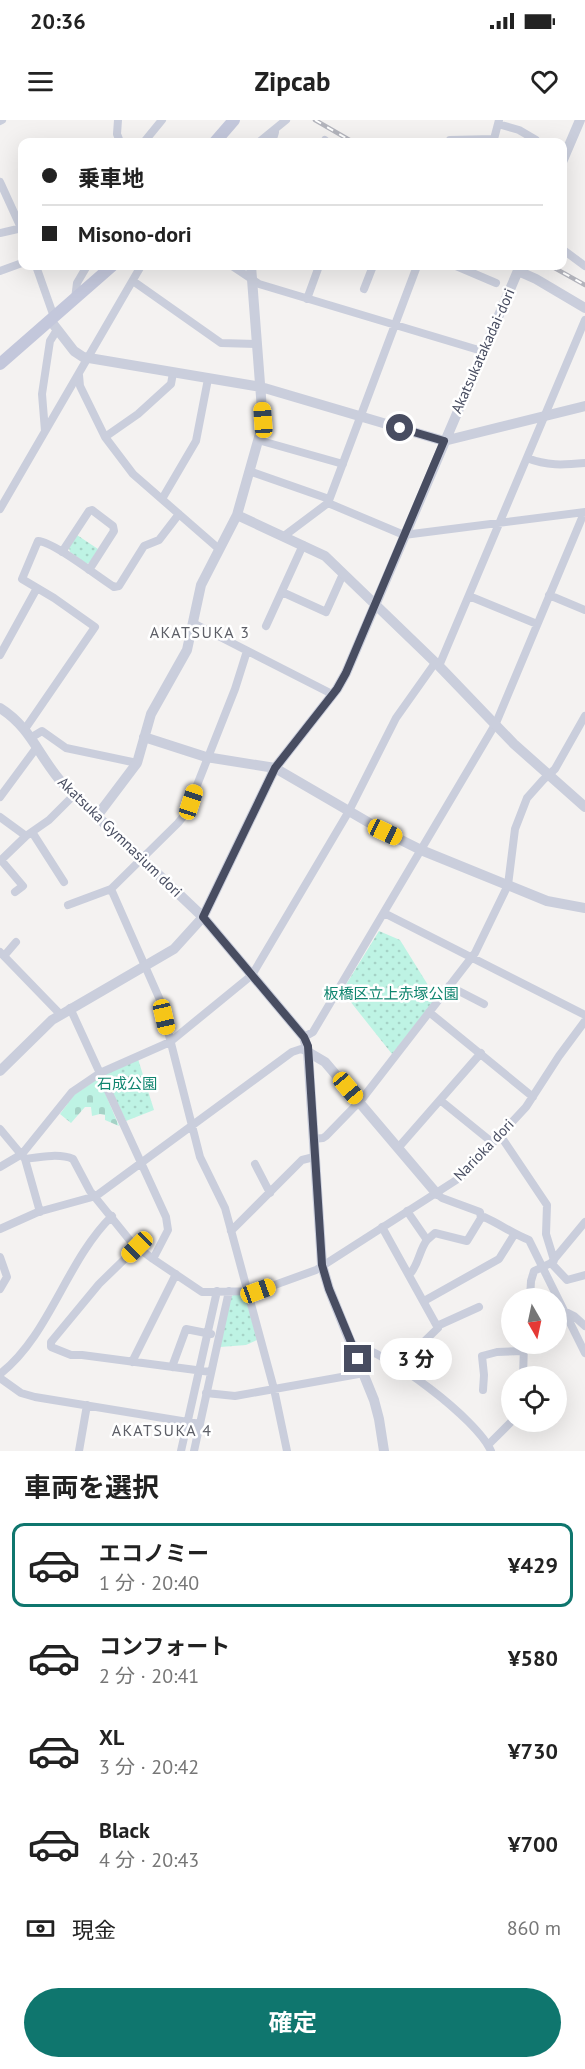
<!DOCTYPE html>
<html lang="ja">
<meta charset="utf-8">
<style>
body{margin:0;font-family:"PT Sans","Noto Sans JP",sans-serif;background:#f6f6f6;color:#222;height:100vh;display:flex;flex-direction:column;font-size:22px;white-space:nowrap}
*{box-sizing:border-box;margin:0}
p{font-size:20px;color:#767676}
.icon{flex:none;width:33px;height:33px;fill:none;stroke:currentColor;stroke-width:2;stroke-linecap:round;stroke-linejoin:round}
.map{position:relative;height:1331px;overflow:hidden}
.details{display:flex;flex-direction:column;background:#fff;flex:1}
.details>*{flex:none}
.hud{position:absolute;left:18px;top:18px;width:549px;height:132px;border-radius:12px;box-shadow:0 6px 24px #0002;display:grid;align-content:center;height:132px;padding:0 24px;background:#fff}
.needle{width:39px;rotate:171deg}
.buttons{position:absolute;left:501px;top:1168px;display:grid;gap:12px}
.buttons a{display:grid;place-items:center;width:66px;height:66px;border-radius:50%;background:#fff;box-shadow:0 6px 24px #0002;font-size:30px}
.end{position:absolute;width:27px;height:27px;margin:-14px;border:8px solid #484d61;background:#fff;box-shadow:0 0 0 3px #fff}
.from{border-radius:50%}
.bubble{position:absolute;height:42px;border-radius:21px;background:#fff;box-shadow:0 6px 24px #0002;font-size:20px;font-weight:700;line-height:42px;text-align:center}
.car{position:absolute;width:18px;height:36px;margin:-18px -9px;border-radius:8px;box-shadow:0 0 4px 2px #0007;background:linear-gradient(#f5c518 24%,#345 0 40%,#f5c518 0 76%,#345 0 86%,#f5c518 0)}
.hud b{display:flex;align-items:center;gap:21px;height:57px;font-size:22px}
.hud b+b{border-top:2px solid #e0e0e0}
.hud i{width:15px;height:15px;background:#222}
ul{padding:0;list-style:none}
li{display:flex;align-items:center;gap:18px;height:84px;margin:0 12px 9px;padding:0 12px;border:3px solid transparent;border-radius:12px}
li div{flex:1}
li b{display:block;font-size:22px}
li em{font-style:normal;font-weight:700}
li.on{border-color:#0f766e}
li>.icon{width:54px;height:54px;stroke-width:1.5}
h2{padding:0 24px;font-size:27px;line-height:72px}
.pay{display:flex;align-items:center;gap:15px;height:66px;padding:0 24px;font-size:22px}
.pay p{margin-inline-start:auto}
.primary-button{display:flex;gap:12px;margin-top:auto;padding:12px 24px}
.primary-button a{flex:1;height:69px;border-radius:36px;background:#0f766e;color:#fff;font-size:24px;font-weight:700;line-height:69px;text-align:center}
.status{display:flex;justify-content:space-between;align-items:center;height:42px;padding:0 30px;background:#fff;direction:ltr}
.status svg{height:16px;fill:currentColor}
header{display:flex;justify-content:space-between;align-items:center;height:78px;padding:0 24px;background:#fff;font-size:27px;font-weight:700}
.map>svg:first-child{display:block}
.cemetery{fill:url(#cemetery-stones)}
.park{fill:url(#park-dots)}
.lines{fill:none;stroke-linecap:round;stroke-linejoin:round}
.minor{stroke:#cacedc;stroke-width:8}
.tertiary{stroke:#cacedc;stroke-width:10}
.secondary{stroke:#c3c7db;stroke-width:12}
.rail-casing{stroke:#b3b4bc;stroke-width:4.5}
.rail{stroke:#fff;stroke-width:2;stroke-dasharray:7;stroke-linecap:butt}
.route{stroke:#484d61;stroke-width:8}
.labels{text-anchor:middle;stroke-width:5;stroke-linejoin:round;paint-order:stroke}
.street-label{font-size:15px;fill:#484d61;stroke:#fff}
.park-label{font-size:15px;fill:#10856f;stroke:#fff}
.neighbourhood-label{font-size:16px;letter-spacing:1.5px;fill:#5d5f67;stroke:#fff}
</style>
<div class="status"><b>20:36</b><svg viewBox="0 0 49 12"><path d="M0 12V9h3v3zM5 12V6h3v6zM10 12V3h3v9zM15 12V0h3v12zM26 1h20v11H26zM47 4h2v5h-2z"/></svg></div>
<header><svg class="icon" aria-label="menu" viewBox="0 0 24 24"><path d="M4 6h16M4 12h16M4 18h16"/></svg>Zipcab<svg class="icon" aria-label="heart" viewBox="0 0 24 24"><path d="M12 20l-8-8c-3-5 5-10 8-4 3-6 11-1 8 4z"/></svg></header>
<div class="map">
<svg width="585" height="1331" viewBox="0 0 585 1331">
<defs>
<pattern id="cemetery-stones" width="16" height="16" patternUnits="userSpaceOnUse" patternTransform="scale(1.5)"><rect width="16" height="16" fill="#bef3e4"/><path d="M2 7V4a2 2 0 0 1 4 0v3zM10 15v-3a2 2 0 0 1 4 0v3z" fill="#a5d2c6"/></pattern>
<pattern id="park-dots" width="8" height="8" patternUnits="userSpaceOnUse" patternTransform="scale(1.5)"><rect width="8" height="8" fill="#bef3e4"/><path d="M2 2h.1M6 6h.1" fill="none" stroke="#a5d2c6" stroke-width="1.8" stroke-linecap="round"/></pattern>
</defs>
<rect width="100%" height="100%" fill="#f4f2f1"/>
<path class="cemetery" d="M96 960 100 961 119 1006 105 1000V995L100 994 92 996 91 987H85L71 1003 60 994 74 975Z"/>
<path class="park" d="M77 415 98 429 90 442 87 444 70 432 69 427Z
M379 811 400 820 436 878 392 934 342 871Z
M138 939 154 990 126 1001 106 958V954Z
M234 1174 245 1175 257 1220 246 1225 220 1227 230 1178Z"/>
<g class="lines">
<path class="minor" d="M118 0 117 14 120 22
M0 1 2 0
M498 4 519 10 536 20 537 22
M450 20 494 19 499 0
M144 22 162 0
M259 22 286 0
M324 22 325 20
M0 62 22 110
M0 113 22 108
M562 129 585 146
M36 146 54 197
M232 146 259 164 482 231
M456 146 496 163
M0 151 22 143
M133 161 221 223 257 224
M364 169 373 146
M75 179 77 163 87 146
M307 179 319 146
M79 255 80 266 105 317 133 354 219 429
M45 311 42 274 50 221 57 210
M105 317 138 294 171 264 173 253
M258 320 343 344
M527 338C547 346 563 345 585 343
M249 351 329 379
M162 379 196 321 208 259
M328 383 404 415 585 392
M0 389 141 146
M284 416 328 383 417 146
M62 432 89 391 92 390 113 406 114 411 89 450
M282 472 326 492 343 454
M549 475 585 490
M469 476 537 504
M193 503 332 574
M266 506 303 425
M247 531 235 569 186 693 178 703 111 769 160 880 200 1037 225 1088 274 1269 287 1331
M0 535 37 468
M439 546 585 200
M25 609 95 507 54 478 22 459 38 421C54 422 98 457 114 467L119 466 144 426 159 420 179 394
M32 617 42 611 66 628 137 643
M0 677 37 627
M0 697 26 716 49 700 74 675
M32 712 64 762
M1 740 23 766 15 772
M0 741 26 716
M68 785 111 769
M384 793 585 895
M0 832 60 894
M4 836 16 822
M449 866 484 884
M70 888 166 1097 168 1110 153 1139
M429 892 533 977
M304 917 313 912 496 603 584 393
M440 980 493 1023
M0 1009 25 1039C39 1037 60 1033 73 1039L90 1071 132 1123 153 1139 202 1172 258 1171 316 1150 461 1057 526 987 559 936 585 901
M500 1015 547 1085 546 1114 554 1140
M313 1019 323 1018 326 1016 362 979 475 833 508 765 515 709 527 678 543 660 555 649 585 596
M398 1028 481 933
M25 1039 40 1092
M255 1044 270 1073
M0 1047 22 1034 72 972 100 953 170 922 252 855 349 691 396 598 435 543
M437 1074 442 1078 480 1092 481 1098 484 1097C500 1104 513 1114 529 1120L585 1233
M407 1091 427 1120C419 1130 419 1145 409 1155
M382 1107 438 1208 398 1247
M0 1109 38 1092 96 1076 292 932 301 929 308 932
M231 1111 302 1040 314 1037
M427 1120 435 1113 467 1121 481 1098
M137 1127 99 1164 51 1222V1227L71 1235H82L211 1252
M0 1137 7 1157 0 1169
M551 1143 567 1160 585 1155
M530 1179 531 1161 534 1151 551 1143 585 1102
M424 1181 499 1139 514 1115
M564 1191 574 1196 585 1206
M437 1206 479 1187
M353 1225C387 1231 477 1299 491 1331
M132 1242 176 1154
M172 1247 186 1209 211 1214
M0 1254C50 1215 66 1141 112 1096
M523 1257 524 1224
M0 1258 21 1273 35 1277 200 1304
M483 1270 484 1255 482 1236 497 1232 524 1231
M206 1273 235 1276 364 1253
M488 1325 512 1301
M79 1331 87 1285
M181 1331 217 1171
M194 1331 229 1171"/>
<path class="tertiary" d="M271 22 274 12
M562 42 580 0
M518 151 536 159 585 188
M50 200 74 231 83 237 261 267 444 321 585 286
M237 395 325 436 439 546 514 624 585 687
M0 588C32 608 39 638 64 665L203 797 304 917 308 932 322 1145 329 1169 374 1280 379 1299 384 1331
M144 617 206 637 275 648 385 712 421 730 547 781 585 788
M97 696 137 643 151 594 187 530 201 465 237 395 263 303 251 146
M308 932 325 942 437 1074
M0 951 52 900 174 829 203 797 275 648 337 569 346 553 520 146"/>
<path class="secondary" d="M215 22 234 0
M0 244 112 146"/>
<g class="rail-casing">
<path id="rail" d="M315 0 353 22
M551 146 585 165"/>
</g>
<use href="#rail" class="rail"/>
</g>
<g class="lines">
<path class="route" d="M358 1239 329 1169 322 1145 308 926 304 917 203 797 275 648 337 569 346 553 444 321 400 308"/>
</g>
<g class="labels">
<g class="street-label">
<text transform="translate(483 231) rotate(-66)" y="5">Akatsukatakadai-dori</text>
<text transform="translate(120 717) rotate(44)" y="5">Akatsuka Gymnasium dori</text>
<text transform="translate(484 1030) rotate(-46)" y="5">Narioka dori</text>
</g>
<g class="park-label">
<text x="391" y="879">板橋区立上赤塚公園</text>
<text x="127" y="969">石成公園</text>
</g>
<g class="neighbourhood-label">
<text x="200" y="518">AKATSUKA 3</text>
<text x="162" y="1316">AKATSUKA 4</text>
</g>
</g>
</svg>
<div class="buttons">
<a><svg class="needle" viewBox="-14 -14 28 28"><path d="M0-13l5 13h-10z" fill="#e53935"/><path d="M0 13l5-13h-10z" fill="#767676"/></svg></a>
<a><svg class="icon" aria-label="locate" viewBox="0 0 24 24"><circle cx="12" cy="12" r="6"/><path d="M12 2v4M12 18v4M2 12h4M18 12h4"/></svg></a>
</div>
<i class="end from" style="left:400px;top:308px"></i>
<i class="end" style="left:358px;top:1239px"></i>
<div class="bubble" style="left:380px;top:1218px;width:72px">3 分</div>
<i class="car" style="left:263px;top:300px;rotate:356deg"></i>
<i class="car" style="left:191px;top:682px;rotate:18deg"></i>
<i class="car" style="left:385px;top:712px;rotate:115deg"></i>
<i class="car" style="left:164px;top:897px;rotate:167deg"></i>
<i class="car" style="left:348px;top:968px;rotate:140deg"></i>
<i class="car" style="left:137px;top:1127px;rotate:225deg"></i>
<i class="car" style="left:258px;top:1171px;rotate:70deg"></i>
<div class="hud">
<b><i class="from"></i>乗車地</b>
<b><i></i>Misono-dori</b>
</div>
</div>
<section class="details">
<h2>車両を選択</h2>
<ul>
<li class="on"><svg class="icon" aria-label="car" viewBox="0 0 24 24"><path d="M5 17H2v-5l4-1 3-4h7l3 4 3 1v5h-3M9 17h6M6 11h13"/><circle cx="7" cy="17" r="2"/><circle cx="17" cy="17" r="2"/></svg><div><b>エコノミー</b><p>1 分 · 20:40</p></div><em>¥429</em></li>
<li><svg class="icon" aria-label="car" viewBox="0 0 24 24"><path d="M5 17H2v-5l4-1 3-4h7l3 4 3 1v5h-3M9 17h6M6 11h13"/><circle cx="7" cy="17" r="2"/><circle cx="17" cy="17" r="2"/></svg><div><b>コンフォート</b><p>2 分 · 20:41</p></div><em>¥580</em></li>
<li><svg class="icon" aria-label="car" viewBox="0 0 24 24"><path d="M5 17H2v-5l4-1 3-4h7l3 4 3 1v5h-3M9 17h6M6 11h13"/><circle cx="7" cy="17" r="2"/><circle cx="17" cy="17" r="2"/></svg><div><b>XL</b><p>3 分 · 20:42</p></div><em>¥730</em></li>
<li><svg class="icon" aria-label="car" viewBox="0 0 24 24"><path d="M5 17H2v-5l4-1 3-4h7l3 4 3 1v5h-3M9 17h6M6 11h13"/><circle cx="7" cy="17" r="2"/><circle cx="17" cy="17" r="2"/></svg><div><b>Black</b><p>4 分 · 20:43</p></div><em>¥700</em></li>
</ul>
<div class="pay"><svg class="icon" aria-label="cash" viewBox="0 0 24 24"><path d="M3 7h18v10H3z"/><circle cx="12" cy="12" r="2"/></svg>現金<p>860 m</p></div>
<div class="primary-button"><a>確定</a></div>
</section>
